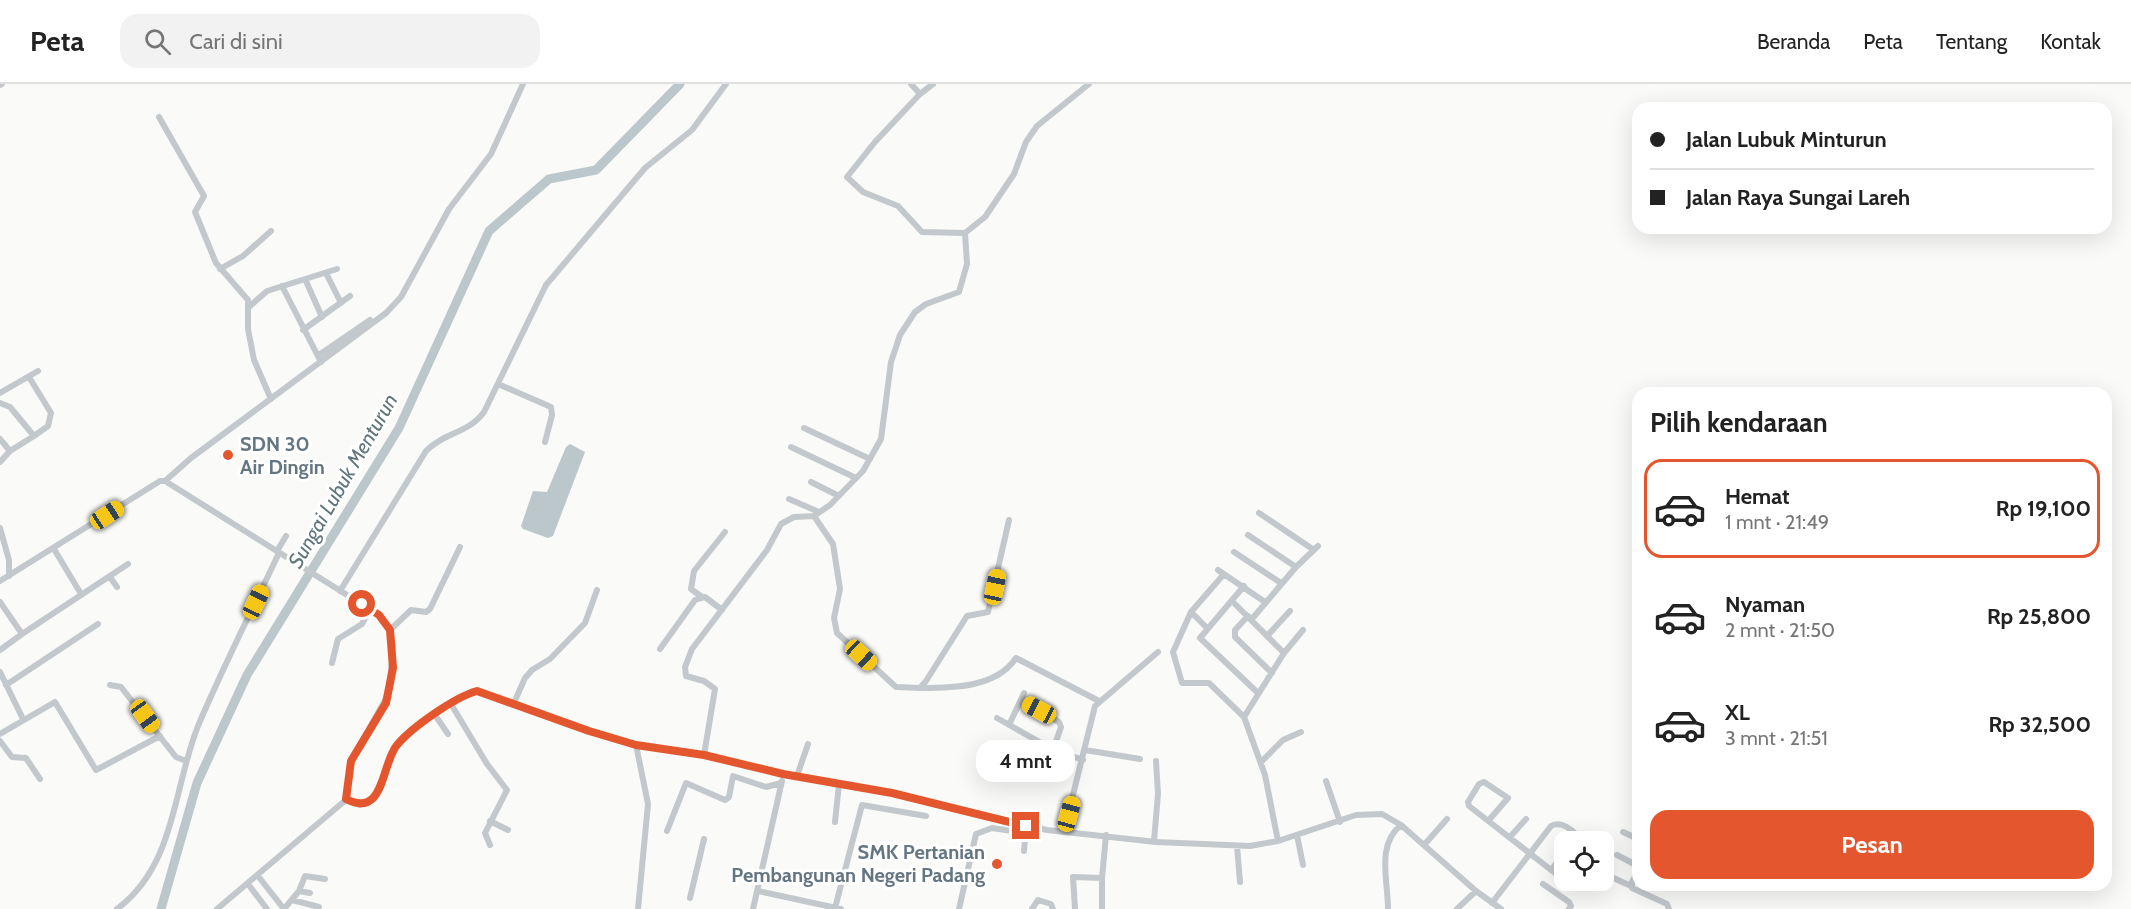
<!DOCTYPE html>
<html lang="id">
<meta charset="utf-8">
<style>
body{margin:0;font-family:Cabin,sans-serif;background:#f2f2f2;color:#222;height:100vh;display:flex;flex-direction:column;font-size:22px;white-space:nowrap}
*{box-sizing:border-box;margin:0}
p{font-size:20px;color:#767676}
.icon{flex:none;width:33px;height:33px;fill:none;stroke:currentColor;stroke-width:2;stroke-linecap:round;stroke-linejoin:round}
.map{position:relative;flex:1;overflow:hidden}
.drawer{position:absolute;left:1632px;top:303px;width:480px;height:504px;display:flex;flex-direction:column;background:#fff;border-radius:18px;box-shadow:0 6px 24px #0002}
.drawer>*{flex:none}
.top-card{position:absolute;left:1632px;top:18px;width:480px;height:132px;border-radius:18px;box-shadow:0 6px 24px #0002;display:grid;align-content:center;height:132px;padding:0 18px;background:#fff}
.fabs{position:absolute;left:1554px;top:747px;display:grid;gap:12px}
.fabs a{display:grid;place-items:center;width:60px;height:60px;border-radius:12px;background:#fff;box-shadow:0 6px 24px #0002;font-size:30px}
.end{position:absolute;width:27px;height:27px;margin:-14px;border:8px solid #e4572e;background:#fff;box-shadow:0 0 0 3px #fff}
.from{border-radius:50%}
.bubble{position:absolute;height:42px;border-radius:18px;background:#fff;box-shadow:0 6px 24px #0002;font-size:20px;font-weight:700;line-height:42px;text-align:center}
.car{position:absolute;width:18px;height:36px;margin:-18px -9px;border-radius:8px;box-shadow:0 0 4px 2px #0007;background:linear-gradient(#f5c518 24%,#345 0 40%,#f5c518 0 76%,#345 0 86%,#f5c518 0)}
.top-card b{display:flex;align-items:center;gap:21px;height:57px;font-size:22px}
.top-card b+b{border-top:2px solid #e0e0e0}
.top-card i{width:15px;height:15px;background:#222}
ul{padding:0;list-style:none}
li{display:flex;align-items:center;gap:18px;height:99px;margin:0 12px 9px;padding:0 6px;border:3px solid transparent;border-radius:18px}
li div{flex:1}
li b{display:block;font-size:22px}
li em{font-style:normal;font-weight:700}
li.active{border-color:#e4572e}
li>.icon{width:54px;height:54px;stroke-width:1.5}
h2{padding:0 18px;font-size:27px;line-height:72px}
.button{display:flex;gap:12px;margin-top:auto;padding:12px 18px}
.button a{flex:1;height:69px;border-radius:18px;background:#e4572e;color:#fff;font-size:24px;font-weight:700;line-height:69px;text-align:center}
header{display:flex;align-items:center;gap:36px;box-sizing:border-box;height:84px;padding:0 30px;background:#fff;border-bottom:2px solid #e0e0e0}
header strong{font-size:28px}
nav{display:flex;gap:33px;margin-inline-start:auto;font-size:21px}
.search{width:420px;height:54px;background:#f2f2f2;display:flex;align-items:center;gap:15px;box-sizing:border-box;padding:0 21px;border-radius:18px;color:#767676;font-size:22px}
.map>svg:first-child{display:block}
.water{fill:#bbc7cb}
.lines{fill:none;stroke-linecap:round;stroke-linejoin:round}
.river{stroke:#bbc7cb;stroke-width:9}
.minor{stroke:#c3c8cc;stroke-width:6}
.route{stroke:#e4572e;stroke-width:8}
.poi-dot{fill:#e4572e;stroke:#fff;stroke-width:2}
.labels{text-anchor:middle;stroke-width:6;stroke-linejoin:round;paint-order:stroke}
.poi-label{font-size:20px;font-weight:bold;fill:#657683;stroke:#fff;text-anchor:start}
.water-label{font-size:21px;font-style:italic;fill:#60757c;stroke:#fff}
</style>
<header>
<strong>Peta</strong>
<div class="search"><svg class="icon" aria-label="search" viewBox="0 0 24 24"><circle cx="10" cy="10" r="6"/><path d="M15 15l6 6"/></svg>Cari di sini</div>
<nav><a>Beranda</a><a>Peta</a><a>Tentang</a><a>Kontak</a></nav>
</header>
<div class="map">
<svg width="2131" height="825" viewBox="0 0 2131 825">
<rect width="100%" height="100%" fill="#fafaf8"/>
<path class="water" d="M570 360 585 368 553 452 548 454 523 445 521 442 533 407 547 408 566 363Z"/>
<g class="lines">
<path class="river" d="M161 825 197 699 247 591 399 344 489 147 549 95 596 86 680 0"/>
<path class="minor" d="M911 0 920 10 875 58 847 93 863 108 898 122 922 148 965 149
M0 1 2 0
M920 10 933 0
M159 33 204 112 195 128 216 179 248 216V245L254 276 271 315
M220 185 243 172 271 147
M326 189 341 219
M305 195 322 233
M282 202 321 278
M250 222 267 207 337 185
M303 246 350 212
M319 271 370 236
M29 293 51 329 48 342 34 352
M498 300 551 323 552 331 545 358
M0 309 38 287
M0 319 10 323 34 352 10 367
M804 344 870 375
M0 355 10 367 0 378
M791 363 856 394
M165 397 379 531 390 546 393 562 389 609 351 677 347 715 217 825
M811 398 839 412
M789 415 819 428
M1259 429 1314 466
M814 432 833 460 840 505 834 534 837 549 896 603 920 604 926 597 967 532 988 528 1009 436
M0 444 9 476V492
M1248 451 1296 483
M54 465 81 510
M277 467 286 452
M1234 468 1281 499
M1218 486 1265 518
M1224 490 1191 528 1173 568 1182 599H1209L1244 633 1265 691 1278 757
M110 493 117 503
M0 497 160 397H165L191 374 386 229 401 213 449 125 491 70 523 0
M1244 502 1200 554 1258 609
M340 507 426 367C443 349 469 349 484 328L546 201 645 84 692 46 726 0
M702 513 691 505 694 487 725 448
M1232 517 1284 569 1244 633
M0 518 22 550 0 566
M1191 528 1207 544
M1248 532 1235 546V553L1272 589
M1251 536 1296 483 1318 462
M390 546 411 526 426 528 430 525 460 463
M22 550 128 480
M1267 552 1290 527
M660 565 695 516 705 513 722 526
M1284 569 1303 546
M332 579 338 555 362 540 370 525
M0 588 23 635
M6 601 98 540
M110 601 121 603 176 673 186 677
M920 604C952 604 996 604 1016 574L1099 617
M1021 617 1059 638 1061 643 1053 666
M451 620 487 680 507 706 485 749 490 761
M513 621 525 594 532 586 550 575 585 539 597 506
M435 631 448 650
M997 634 1050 664 1083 676
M1009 641 1024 609
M0 650 55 618 96 686 160 652
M0 657 12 673 26 674 40 695
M636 661 648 720 638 825
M1085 666 1140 675
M704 671 715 605 704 597 686 592 685 583 692 565 767 466 781 440 794 433 814 432 830 421 863 387 881 355 891 278 900 251 915 228 926 220 959 208 967 180 965 149 985 133 1014 90 1026 58 1037 42 1089 0
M1261 678 1283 656 1301 648
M797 692 808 660
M1326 697 1340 738
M347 715 360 721C386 714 383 681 396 663 410 645 455 613 477 607L589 647 636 661 704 671 780 689 892 709 1047 746 1156 758 1250 762 1278 757 1356 731 1382 730 1401 741 1476 807 1501 825
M1489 736 1508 714 1484 698 1479 700 1468 718 1469 722 1564 796
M490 737 508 746
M835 738 839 700
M667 747 686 699 725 716 729 713 733 692 766 703 781 699
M1064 747 1095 622 1158 568
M1623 748 1638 755
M1297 751 1303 781
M1510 753 1526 735
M1154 757 1158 710 1156 677
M1424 761 1447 735
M1237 762 1240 798
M1024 767 1026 745
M1617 771 1638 782
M1552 785 1564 769
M1638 787 1632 798V804L1667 820 1669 825
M1605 790 1631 802
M258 792 284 825
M1565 796 1572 800 1575 796
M248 800 267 825
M1543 800 1569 818 1571 822 1569 825
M299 807 310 809
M758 807 841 825
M690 814 704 755
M292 816 319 823
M1492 819 1551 742C1560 737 1570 744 1577 751L1573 758
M835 824 862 721 926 732
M117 825C176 781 173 704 198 642 223 583 252 526 279 469
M284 825 299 807 305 792 325 795
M753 825 782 697
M959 825 976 750 992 744 1025 749
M1032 825 1038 816 1051 820 1053 825
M1075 825 1073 793 1102 794
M1102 825V794L1106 751
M1388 825C1388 796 1376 761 1401 741
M1457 825 1476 807"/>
</g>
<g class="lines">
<path class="route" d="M362 520 379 531 390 546 393 584 386 619 351 677 346 715C385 735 381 680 397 661 412 643 455 613 477 607L589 647 636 661 704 671 783 690 892 709 1026 742"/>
</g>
<g class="poi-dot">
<circle cx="228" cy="371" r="6"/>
<circle cx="997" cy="780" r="6"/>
</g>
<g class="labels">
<g class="poi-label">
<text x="240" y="367">SDN 30<tspan x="240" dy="23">Air Dingin</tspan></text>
<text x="985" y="775" text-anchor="end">SMK Pertanian<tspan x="985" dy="23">Pembangunan Negeri Padang</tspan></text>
</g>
<g class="water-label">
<text transform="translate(343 397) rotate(-60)" y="7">Sungai Lubuk Menturun</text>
</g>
</g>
</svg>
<div class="fabs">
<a><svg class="icon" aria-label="locate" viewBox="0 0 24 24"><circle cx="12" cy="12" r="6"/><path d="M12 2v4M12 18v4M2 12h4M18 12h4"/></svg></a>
</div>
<i class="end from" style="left:362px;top:520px"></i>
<i class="end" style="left:1026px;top:742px"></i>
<div class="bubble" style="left:976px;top:656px;width:99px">4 mnt</div>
<i class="car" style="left:107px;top:431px;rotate:57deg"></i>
<i class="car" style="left:995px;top:503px;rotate:12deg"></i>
<i class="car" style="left:256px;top:518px;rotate:25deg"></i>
<i class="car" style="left:861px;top:571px;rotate:133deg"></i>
<i class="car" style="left:1039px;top:626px;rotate:298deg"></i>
<i class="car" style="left:145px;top:632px;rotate:144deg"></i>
<i class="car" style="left:1069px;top:730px;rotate:15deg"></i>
<div class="top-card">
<b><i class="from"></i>Jalan Lubuk Minturun</b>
<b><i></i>Jalan Raya Sungai Lareh</b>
</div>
<section class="drawer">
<h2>Pilih kendaraan</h2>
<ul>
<li class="active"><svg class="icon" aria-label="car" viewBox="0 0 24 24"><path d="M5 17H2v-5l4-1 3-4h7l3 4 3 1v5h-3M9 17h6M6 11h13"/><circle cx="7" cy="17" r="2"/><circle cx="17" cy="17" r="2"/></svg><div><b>Hemat</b><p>1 mnt · 21:49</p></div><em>Rp 19,100</em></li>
<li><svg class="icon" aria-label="car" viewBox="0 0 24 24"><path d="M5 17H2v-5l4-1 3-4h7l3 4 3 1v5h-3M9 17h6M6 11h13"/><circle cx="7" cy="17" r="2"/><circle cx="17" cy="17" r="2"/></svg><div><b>Nyaman</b><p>2 mnt · 21:50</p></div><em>Rp 25,800</em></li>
<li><svg class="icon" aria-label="car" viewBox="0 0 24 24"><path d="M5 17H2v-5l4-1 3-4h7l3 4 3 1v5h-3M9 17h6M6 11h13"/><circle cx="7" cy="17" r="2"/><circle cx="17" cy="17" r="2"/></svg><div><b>XL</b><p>3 mnt · 21:51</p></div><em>Rp 32,500</em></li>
</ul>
<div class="button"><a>Pesan</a></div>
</section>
</div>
